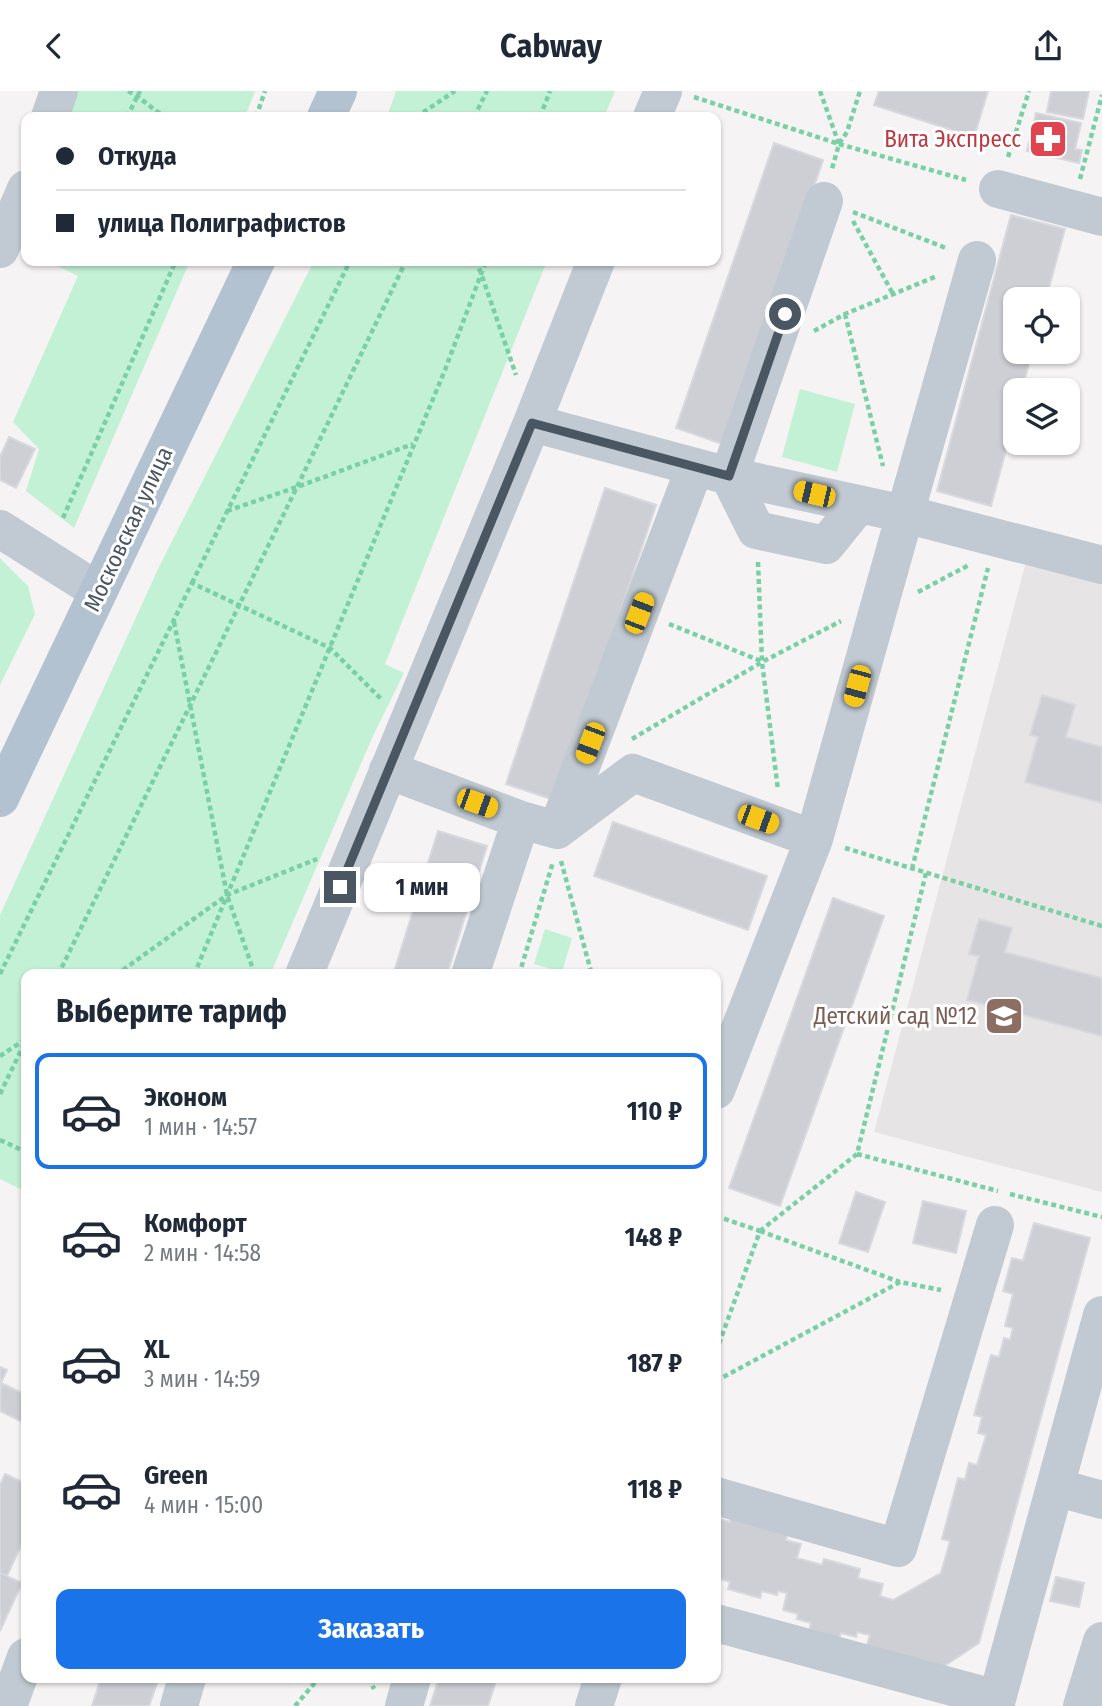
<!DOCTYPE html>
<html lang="ru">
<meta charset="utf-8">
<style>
body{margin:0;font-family:"Fira Sans Condensed",sans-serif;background:#f2f2f3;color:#1f2937;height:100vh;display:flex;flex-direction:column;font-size:26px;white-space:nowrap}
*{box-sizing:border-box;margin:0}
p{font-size:23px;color:#747a83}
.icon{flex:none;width:38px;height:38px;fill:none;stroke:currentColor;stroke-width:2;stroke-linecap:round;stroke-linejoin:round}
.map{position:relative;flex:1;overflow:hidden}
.sheet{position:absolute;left:21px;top:878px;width:700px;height:714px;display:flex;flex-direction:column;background:#fff;border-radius:14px;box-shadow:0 2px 5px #0004}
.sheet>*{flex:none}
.top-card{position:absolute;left:21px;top:21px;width:700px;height:154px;border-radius:14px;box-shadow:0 2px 5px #0004;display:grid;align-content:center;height:154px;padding:0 35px;background:#fff}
.fabs{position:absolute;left:1003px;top:196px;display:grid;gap:14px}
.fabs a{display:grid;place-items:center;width:77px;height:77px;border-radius:14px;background:#fff;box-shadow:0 2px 5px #0004;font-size:35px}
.end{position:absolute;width:32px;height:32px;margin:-16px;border:9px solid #4a5661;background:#fff;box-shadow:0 0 0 4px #fff}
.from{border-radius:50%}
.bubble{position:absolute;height:49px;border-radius:14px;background:#fff;box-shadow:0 2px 5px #0004;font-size:23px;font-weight:700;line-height:49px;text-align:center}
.car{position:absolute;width:21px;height:42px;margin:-21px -10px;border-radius:9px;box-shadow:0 0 5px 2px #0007;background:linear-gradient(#f5c518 24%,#345 0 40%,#f5c518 0 76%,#345 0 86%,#f5c518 0)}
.top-card b{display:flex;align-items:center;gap:24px;height:66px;font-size:26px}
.top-card b+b{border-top:2px solid #e0e1e3}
.top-card i{width:18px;height:18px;background:#1f2937}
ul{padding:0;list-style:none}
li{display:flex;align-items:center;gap:21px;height:116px;margin:0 14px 10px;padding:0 21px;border:4px solid transparent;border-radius:14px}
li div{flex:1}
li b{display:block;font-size:26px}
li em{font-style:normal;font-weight:700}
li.active{border-color:#1a73e8}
li>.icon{width:63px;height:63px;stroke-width:1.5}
h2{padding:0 35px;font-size:32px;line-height:84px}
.button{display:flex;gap:14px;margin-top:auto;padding:14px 35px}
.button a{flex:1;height:80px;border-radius:14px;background:#1a73e8;color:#fff;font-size:28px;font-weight:700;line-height:80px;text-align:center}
header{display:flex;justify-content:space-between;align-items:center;height:91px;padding:0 35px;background:#fff;font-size:32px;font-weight:700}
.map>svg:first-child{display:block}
.education{fill:#e6e4e5}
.green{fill:#c3f1d5}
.building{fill:#cdcfd5;stroke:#d7d9de;stroke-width:2}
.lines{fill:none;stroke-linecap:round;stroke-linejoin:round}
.path{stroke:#7ad0a6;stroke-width:4.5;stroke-dasharray:5 3.5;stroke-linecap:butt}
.minor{stroke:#c1cad2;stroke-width:38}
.major{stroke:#b3c2d1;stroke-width:38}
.route{stroke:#4a5661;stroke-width:9}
.labels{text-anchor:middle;stroke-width:6;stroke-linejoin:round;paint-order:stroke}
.health-label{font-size:23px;fill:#be3a42;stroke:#fff;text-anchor:end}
.street-label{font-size:23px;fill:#4a5661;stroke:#fff}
.education-label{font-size:23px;fill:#785e54;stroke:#fff;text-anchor:end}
</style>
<header><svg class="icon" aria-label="back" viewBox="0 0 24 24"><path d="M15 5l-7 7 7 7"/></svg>Cabway<svg class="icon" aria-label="share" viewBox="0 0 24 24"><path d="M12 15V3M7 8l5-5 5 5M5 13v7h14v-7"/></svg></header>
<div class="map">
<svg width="1102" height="1615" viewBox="0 0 1102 1615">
<rect width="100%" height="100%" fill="#f5f3f3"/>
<path class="education" d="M1026 471 1102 491V1101L874 1041Z"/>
<path class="green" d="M78 0H255L245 26H69Z
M396 0H615L604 26H387Z
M47 170H190L74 437 26 400 39 358 13 331 78 185Z
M314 170H547L385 573 404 582 372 647 270 884H26V1101L0 1088V824L159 476Z
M800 298 855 313 837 381 782 366Z
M0 467 28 495 35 523 0 594Z
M545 838 572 847 562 881 534 873Z"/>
<path class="building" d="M879 0H988L974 46 874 14Z
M1051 0H1089L1083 28 1047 21Z
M1036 22 1081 32 1075 58 1082 59 1079 72 1027 60Z
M774 52 823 69 725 354 676 337Z
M1011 124 1065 138 1046 208H1015V261H1032L1022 299H1015V325L991 415 937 400Z
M9 346 35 358 16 397 0 389V366Z
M605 397 656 414 557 710 506 693Z
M1042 604 1075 614 1066 646 1102 656V712L1025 691 1038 646 1030 644Z
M613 731 767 785 748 839 594 785Z
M438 740 487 755 453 864 447 884H393Z
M833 807 884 825 780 1115 729 1097Z
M979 828 1012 837 1005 861 1102 887V945L967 909 979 865 969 863Z
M856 1101 885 1111 868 1161 839 1152Z
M923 1110 966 1120 956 1162 913 1152Z
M1034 1132 1090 1147 979 1552 937 1580 865 1560 870 1544 857 1541 856 1546 841 1542 839 1548 809 1539 811 1532 797 1528 798 1523 783 1519 787 1502 778 1500 777 1504 762 1500 760 1507 728 1498 730 1491 716 1486V1427L730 1431 731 1426 788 1442 786 1449 801 1453 797 1467 822 1474 824 1468 860 1478 858 1487 883 1493 880 1505 893 1509 941 1482 950 1450 942 1448 958 1387 965 1389 969 1372 977 1374 986 1344 978 1342 982 1326 974 1324 991 1264 999 1266 1004 1247 1010 1249 1013 1237 1005 1235 1013 1203 1003 1200 1012 1167 1023 1170Z
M0 1276 7 1279 0 1294Z
M1 1292 26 1304V1333L0 1320Z
M5 1383 26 1393V1444L7 1485 0 1482V1394Z
M0 1482 22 1492 0 1540Z
M1056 1486 1084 1492 1079 1516 1050 1510Z
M101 1587H159L149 1615H92Z
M439 1587H497L488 1615H430Z"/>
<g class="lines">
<path class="path" d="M128 0 137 5 164 26
M820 0 839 53 832 78
M694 6 839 53 847 41 860 0
M127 26 140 0
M256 26 265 0
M416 26 455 0
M474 26 487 0
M540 26 550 0
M839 53 966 89
M1008 66 1029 0
M1080 88 1102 4
M853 121 946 157
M853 130 893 203
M475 170 481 182 516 284
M845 223 883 375
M814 240 845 223 937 185
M227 420 297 396 413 353
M63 427 174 174 167 170
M758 471 762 571 778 699
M192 492 350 170
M918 501 969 474
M174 531 227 804 255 884
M669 533 761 570
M632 648 762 571 841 530
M845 757 1102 835
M561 770 592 884
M912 778 988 477
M0 883 192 492 330 557 382 609
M58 884 297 396 406 170
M116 884 227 804 317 768
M194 884 445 279 486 170
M519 884 553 771
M0 965 26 948
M0 1003 26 949
M0 1049 26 1061
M857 1063 998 1100
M1010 1103 1102 1126
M716 1125 760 1140 716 1261
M760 1140 857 1063 926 782
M760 1140 900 1191
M716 1290 900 1191 941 1199
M369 1587 374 1598
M295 1615 319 1587"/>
<path class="minor" d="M50 26 59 0
M652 26 663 0
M998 98 1102 126
M824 110 729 385 756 439 826 454 859 413
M0 158 26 98
M977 169 905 423 1102 474
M532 332 729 385 905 423 814 748 716 999
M0 438 98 500
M388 679 521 729 470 884
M521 729 557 739 695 376
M557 739 633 682 814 748
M304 884 532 332 596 170
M1055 1396 1102 1409
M716 1405 898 1457 995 1134
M716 1532 997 1608 1102 1224
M8 1615 26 1566
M179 1615 187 1587
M404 1615 412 1587
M594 1615 603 1587
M1082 1615 1102 1550"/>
<path class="major" d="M326 26 338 0
M0 707 256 170"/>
</g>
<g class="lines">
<path class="route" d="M340 796 532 332 729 385 785 223"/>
</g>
<defs>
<g id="pharmacy-square" transform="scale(2.0125)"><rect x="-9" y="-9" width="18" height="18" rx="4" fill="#e0444e" stroke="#fff"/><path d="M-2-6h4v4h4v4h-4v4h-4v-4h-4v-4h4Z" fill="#fff"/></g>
<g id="school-square" transform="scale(2.0125)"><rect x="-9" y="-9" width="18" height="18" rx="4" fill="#8d6e63" stroke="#fff"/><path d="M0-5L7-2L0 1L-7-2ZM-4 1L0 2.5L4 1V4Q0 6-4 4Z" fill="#fff"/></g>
</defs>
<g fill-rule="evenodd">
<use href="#pharmacy-square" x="1048" y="48"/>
<use href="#school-square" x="1004" y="925"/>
</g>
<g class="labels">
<g class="health-label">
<text x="1021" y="56">Вита Экспресс</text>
</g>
<g class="street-label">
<text transform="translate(128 438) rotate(-65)" y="8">Московская улица</text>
</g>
<g class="education-label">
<text x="977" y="933">Детский сад №12</text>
</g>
</g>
</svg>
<div class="fabs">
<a><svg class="icon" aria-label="locate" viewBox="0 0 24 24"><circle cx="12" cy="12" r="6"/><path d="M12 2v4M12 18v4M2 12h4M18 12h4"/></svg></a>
<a><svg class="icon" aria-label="layers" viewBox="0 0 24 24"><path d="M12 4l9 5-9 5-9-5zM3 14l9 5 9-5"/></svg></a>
</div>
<i class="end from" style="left:785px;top:223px"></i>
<i class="end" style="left:340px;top:796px"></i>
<div class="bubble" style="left:364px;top:772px;width:116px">1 мин</div>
<i class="car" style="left:814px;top:403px;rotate:283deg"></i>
<i class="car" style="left:639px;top:522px;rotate:21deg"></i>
<i class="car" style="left:857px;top:595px;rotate:195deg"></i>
<i class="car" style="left:590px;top:652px;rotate:201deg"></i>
<i class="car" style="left:477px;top:712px;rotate:110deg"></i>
<i class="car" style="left:758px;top:728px;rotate:110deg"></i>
<div class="top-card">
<b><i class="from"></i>Откуда</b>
<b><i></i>улица Полиграфистов</b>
</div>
<section class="sheet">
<h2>Выберите тариф</h2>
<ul>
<li class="active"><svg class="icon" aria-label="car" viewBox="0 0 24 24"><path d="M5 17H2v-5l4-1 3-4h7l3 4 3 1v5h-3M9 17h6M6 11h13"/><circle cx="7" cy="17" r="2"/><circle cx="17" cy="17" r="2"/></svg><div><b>Эконом</b><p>1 мин · 14:57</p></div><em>110 ₽</em></li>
<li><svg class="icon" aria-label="car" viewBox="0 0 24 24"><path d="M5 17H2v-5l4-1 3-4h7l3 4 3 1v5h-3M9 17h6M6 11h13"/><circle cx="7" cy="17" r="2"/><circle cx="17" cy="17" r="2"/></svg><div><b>Комфорт</b><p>2 мин · 14:58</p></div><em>148 ₽</em></li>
<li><svg class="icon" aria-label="car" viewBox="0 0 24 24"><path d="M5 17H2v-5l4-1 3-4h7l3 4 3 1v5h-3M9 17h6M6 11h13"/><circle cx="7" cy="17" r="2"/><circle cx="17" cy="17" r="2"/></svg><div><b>XL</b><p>3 мин · 14:59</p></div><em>187 ₽</em></li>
<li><svg class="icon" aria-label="car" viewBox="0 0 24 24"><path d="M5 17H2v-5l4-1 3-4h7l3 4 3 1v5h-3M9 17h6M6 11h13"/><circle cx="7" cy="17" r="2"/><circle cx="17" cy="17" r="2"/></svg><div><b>Green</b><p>4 мин · 15:00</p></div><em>118 ₽</em></li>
</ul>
<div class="button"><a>Заказать</a></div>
</section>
</div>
